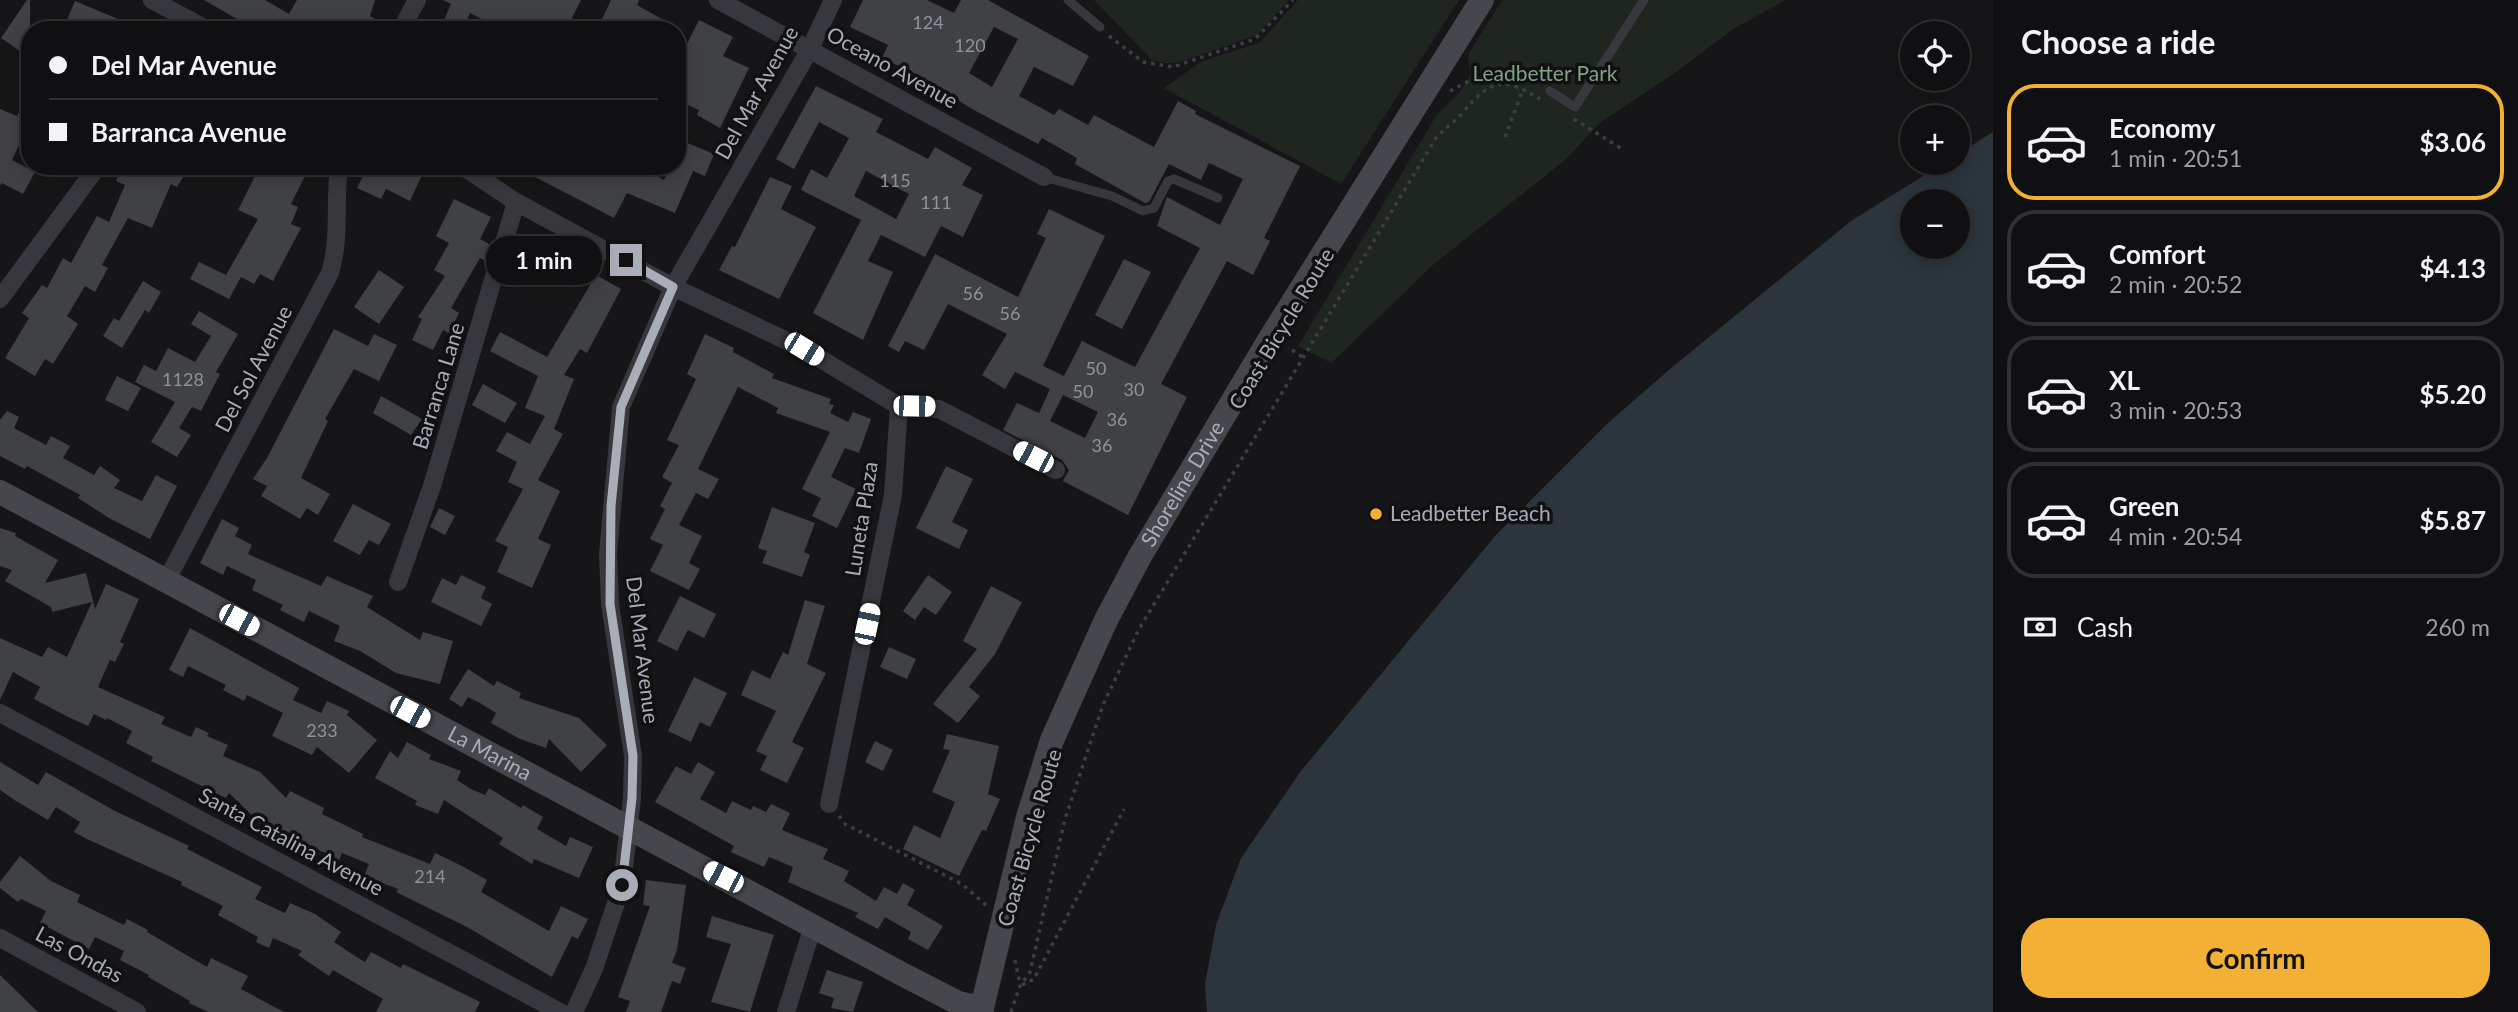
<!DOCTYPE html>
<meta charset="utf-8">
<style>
body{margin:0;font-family:Lato,sans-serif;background:#1e1e20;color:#f1f3f6;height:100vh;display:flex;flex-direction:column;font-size:26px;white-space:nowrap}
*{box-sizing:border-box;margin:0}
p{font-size:23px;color:#9c9d9f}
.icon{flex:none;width:38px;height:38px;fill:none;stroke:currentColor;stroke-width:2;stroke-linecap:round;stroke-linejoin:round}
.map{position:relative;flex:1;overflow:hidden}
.drawer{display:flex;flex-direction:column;background:#101012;width:525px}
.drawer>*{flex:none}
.guide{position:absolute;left:21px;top:21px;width:665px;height:154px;border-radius:28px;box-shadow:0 4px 18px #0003,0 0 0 2px #303032;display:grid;align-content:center;height:154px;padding:0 28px;background:#101012}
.tools{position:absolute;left:1900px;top:21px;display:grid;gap:14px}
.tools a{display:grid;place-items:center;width:70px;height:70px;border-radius:50%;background:#101012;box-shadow:0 4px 18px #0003,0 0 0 2px #303032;font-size:35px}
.end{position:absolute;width:32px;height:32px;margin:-16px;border:9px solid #a8adb8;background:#111;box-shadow:0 0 0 4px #111}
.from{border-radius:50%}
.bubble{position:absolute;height:49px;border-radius:24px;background:#101012;box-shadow:0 4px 18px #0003,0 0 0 2px #303032;font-size:23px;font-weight:700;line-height:49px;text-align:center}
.car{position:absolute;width:21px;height:42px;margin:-21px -10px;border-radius:9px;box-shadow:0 0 5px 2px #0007;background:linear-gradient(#fff 24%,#345 0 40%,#fff 0 76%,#345 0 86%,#fff 0)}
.guide b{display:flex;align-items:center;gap:24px;height:66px;font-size:26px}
.guide b+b{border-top:2px solid #303032}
.guide i{width:18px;height:18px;background:#f1f3f6}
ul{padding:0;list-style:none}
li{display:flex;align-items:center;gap:21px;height:116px;margin:0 14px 10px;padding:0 14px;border:4px solid #303032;border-radius:28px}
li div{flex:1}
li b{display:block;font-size:26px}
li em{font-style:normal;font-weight:700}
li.selected{border-color:#f2b134}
li>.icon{width:63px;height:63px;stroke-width:1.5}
h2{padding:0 28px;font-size:32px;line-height:84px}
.pay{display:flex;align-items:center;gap:18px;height:77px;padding:0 28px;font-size:26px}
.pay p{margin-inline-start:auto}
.primary-button{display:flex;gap:14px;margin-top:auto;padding:14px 28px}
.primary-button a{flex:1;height:80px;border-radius:28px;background:#f2b134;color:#111;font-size:28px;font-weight:700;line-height:80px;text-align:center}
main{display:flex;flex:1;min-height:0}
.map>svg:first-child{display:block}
.green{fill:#1e261f}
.water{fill:#2c353c;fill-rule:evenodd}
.building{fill:#404145;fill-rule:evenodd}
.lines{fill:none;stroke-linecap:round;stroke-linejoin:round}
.path{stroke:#3d3f44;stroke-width:3.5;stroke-dasharray:3.5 5;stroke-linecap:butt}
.lane{stroke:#37383d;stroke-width:9}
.street{stroke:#37383d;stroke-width:18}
.secondary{stroke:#45474d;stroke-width:24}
.route{stroke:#a8adb8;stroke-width:9}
.poi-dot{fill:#f2b134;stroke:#111113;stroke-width:2.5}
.labels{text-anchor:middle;stroke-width:7;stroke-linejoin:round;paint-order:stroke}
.number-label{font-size:18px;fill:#8e929b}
.street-label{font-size:21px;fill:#a8adb8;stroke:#111113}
.park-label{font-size:21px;fill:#7fa381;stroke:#111113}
.poi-label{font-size:21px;fill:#a8adb8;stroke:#111113;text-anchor:start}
</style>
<main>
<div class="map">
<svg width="1993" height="1012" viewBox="0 0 1993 1012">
<rect width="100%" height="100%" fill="#161618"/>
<path class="green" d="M1094 0H1289L1257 35 1181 62 1168 63 1153 61Z
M1298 0H1459L1341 184 1164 88 1202 61 1259 43Z
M1502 0H1786L1733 29 1672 75 1601 122 1564 161 1434 264 1331 363 1298 346 1436 116 1459 93 1471 74 1468 55Z"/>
<path class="water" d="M1993 132V1012H1207L1205 984 1216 925 1241 858 1301 771 1495 536 1608 423 1670 369 1851 221 1944 163H1958V154ZM1913 201H1958V247H1913Z"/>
<path class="building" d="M27 0H30V58L1 38Z
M204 0H265L289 14 297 0H375L370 16 390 28 256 30Z
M443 0H581L566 30H550L532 21 528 30H503L470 13 463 30H449L441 27 451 4Z
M611 0H639L637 5 681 30H597Z
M863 0H927L954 13 961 0H988L1089 56 1073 86 1034 67 1019 96 1054 115 1059 109 1088 125 1094 115 1154 147 1178 101 1196 111 1195 114 1300 166 1264 238 1270 241 1253 275 1227 261 1161 384 1187 397 1128 515 1063 481 1069 470 1062 460 1003 430 1017 403 1039 413 1050 389 1015 372 1005 389 982 375 1007 334 948 304 924 350 905 341 899 352 888 346 935 254 1018 297 1046 238 1037 234 1049 209 1105 236 1043 366 1064 376 1082 341 1135 367 1200 248 1157 226 1167 197 1220 225 1243 179 1209 163 1201 180 1169 164 1149 202 1145 203 1075 164 1077 158 1042 138 1038 144 972 109 920 76 882 58 888 45 850 27ZM994 27 1018 39 992 87 969 73ZM1063 395 1098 412 1085 438 1050 421Z
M75 1 142 29V30H72L64 27Z
M699 20 733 37 723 56 749 68 720 128 697 115 699 110 677 100V64Z
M816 86 883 119 876 132 928 159 935 147 972 168 962 185 983 195 963 237 941 226 925 257 881 235 868 261 893 272 863 340 813 313 861 220 801 190 811 169 827 178 849 138 819 122 794 169 776 159ZM866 171 909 194 896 219 854 196Z
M30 91V122L12 160 35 172 23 194 2 183 0 186V109L17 116Z
M680 140 714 154 705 176 693 171 675 213 627 193 614 218 514 166H639L664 180 670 166H677Z
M147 166H190L177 187 171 184 152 228 128 218 102 265 108 268 95 292 85 286 67 316 78 324 53 364 45 359 35 376 5 358 29 318 22 313 42 285 47 288 63 258 71 263 97 216 109 222 125 185 116 181 121 168 141 176Z
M260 166H300L308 170 291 204 298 207 291 224 301 228 273 281 260 274 254 284 241 277 229 299 190 279 199 262 226 275 258 219 238 210Z
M368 166H398L421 177 410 201 386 189 381 199 357 188Z
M770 177 792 186 781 209 816 227 779 299 719 270 732 246 735 247Z
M454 199 491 217 480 239 491 245 486 261 480 258 451 308 459 313 449 333 443 330 433 350 412 340 422 319 418 317 445 276 434 270 449 243 436 236Z
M528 249H553V263H528Z
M1124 259 1151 272 1122 329 1095 315Z
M379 270 404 287 379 324 354 307Z
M596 275 621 289 587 353 580 349 564 375 574 379 554 429 563 434 538 480 560 491 538 539 551 545 532 588 497 572 508 547 495 541 523 489 508 482 517 462 496 451 507 432 530 444 545 416 525 408 538 376 490 351 500 332 547 357Z
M143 281 161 292 149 313 145 310 122 348 103 336 114 318 119 321Z
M199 311 238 334 216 372 220 374 201 411 192 407 179 428 191 435 177 457 151 442 175 402 135 382 144 365 156 371 168 348 195 362 211 336 191 324Z
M334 329 368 346 374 334 397 345 379 381 354 369 325 419 328 421 301 478 330 494 318 515 307 508 300 519 261 496 267 486 253 479 267 458Z
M705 334 734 348 733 352 774 374 772 378 831 399 829 404 834 405 830 413 848 422 853 412 871 419 859 453 845 448 831 477 856 489 837 528 812 516 821 498 802 489 830 432 776 413 778 408 738 387 698 469 719 479 708 499 696 493 679 525 702 536 689 563 700 569 689 590 650 571 663 545 650 539 665 509 660 506 672 483 662 477 679 445 667 440 696 379 687 374Z
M117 376 141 388 128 411 105 400Z
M483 384 517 403 505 423 472 405Z
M381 396 422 419 411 435 373 413Z
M7 411 19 417 14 428 46 445 51 436 70 446 63 458 94 475 100 466 120 480 114 488 142 501 156 475 177 486 150 539 109 518 78 498 80 495 27 466 25 469 0 456V420Z
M946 466 973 479 952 522 968 530 959 549 916 528Z
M353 504 391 524 379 545 369 540 360 555 333 541Z
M772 507 815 523 804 552 810 555 802 577 762 563 767 551 758 548Z
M439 508 455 516 445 535 430 527Z
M222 519 239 528 235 536 252 545 248 554 321 586 327 576 373 596 367 607 420 640 423 632 453 641 440 684 396 673 360 651 334 641 340 626 309 611 304 622 280 610 283 605 252 590 256 580 227 566 223 575 200 563Z
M0 528 16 533 15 536 58 560 45 583 86 573 95 609 106 584 139 599 120 642 124 644 115 662 110 660 98 687 165 717 161 724 191 737 196 727 209 733 207 736 228 745 223 756 260 772 286 798 290 791 324 808 322 814 363 834 362 837 430 864 435 853 462 866 487 880 481 892 549 931 561 906 588 919 578 939 572 936 552 977 467 927 396 892 398 889 364 876 369 864 342 853 339 860 263 822 261 824 229 793 226 798 151 761 153 757 126 743 132 731 107 718 106 720 94 714 88 726 66 716 34 699 40 687 13 672 0 700V638L42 657 48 647 67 657 92 602 52 612 51 607 5 581 12 570 0 566Z
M461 575 486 587 481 598 492 604 481 626 431 602 442 578 456 585Z
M928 575 952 592 936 615 924 607 915 620 903 611Z
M991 586 1022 602 995 654 969 687 980 696 958 723 933 704 977 649 963 641Z
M680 596 716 614 704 638 688 630 677 651 657 641Z
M805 600 825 606 807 664 826 673 792 742 804 748 787 783 760 770 767 756 756 751 776 711 741 695 752 670 770 679 783 652 788 655Z
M190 628 299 688 293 700 321 713 327 701 349 711 347 715 377 740 349 773 317 747 312 755 272 736 283 713 247 695 244 701 223 690 226 685 188 666 183 677 169 670Z
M889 647 916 659 907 679 880 667Z
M468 669 494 686 497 681 521 693 519 698 579 718 607 745 581 772 549 739 546 748 520 739 491 723 496 713 480 703 468 697 462 707 449 699Z
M694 677 727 693 710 727 700 722 691 742 668 731Z
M947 734 999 746 988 794 1000 799 986 831 982 830 959 876 903 849 914 825 940 838 955 802 932 792 950 750 943 749Z
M875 741 893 750 883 771 865 762Z
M407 742 431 755 429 759 461 771 457 780 471 789 485 795 489 788 521 808 523 805 543 817 537 829 566 846 570 837 593 847 579 878 534 859 532 864 499 844 503 838 444 800 438 814 415 805 417 801 375 778 390 751 398 758Z
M0 762 38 785 46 772 115 811 189 846 187 849 262 887 255 899 285 913 290 903 315 914 341 932 334 942 352 954 365 962 371 952 401 968 403 964 480 1002 475 1012H376L383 999 333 970 329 976 298 955 302 951 273 938 269 948 256 942 258 937 218 915 223 906 181 885 182 882 87 839 74 832 80 822 56 807 48 820 16 801 0 790Z
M698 762 715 772 700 799 726 813 732 801 751 810 753 806 766 812 771 804 790 813 782 830 828 849 823 859 849 871 844 881 876 901 884 887 897 894 903 883 915 890 907 905 943 926 928 950 908 939 911 932 885 917 878 929 855 917 858 913 788 882 793 867 769 857 764 867 731 852 734 846 655 802 676 766 691 774Z
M20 856 51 881 80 895 77 902 124 925 127 919 148 930 147 932 207 967 211 958 248 976 241 989 284 1012H208L189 1003 190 1001 148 977 149 975 120 960 124 951 95 937 89 949 40 923 46 911 21 899 18 902 0 888V882Z
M646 880 686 885 677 950 672 963 686 968 680 984 672 981 661 1012H626L630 1001 618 997 650 906 643 905Z
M712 916 774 935 750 1012 711 1002 731 944 706 937Z
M827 970 863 982 853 1012 831 1008 834 998 819 993Z
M0 975 38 1012H0Z"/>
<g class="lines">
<path class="path" d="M1109 36 1143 62 1173 67 1255 39 1293 0
M1450 91 1471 80 1514 69
M1574 119 1622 149
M1505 137 1523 89
M1292 350 1304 358
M839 816 845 824 962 884 987 906
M1015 960 1020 984
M1022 985 1034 979 1124 809
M1011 1012 1020 986 1030 972 1065 819 1103 705 1139 629 1436 138C1445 128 1456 121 1464 111 1493 78 1503 77 1540 99"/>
<path class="lane" d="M1068 0 1100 27
M1550 91 1575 107 1644 0
M1044 177 1112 196 1143 211 1154 208 1168 181 1174 179 1218 198"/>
<path class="street" d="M152 0 208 30
M718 0 1044 177
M401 30 417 0
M462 166 516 202 673 287 804 349 899 406 939 409 1056 470
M0 299 98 166
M166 581 330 273C341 235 334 204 339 166
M398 582 432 486 516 202
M0 713 560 1012
M829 804 893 495 899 406
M0 938 137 1012
M574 1012 594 969 622 885 632 798 633 756 610 604 608 554 621 407 673 287 810 49 833 0
M786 1012 813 926"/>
<g class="secondary">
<path id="s1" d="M0 492 902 974 958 1003 982 1008"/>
<path id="s2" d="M981 1012 1028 817 1052 740 1106 620 1140 556 1271 337 1482 0"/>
</g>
</g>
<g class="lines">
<path class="route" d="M622 885 632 798 633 756 610 604 611 506 621 407 673 287 626 260"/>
</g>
<circle class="poi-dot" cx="1376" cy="514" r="7"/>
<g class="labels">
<g class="number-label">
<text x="928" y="29">124</text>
<text x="970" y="52">120</text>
<text x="895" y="187">115</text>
<text x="936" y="209">111</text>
<text x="973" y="300">56</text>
<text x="1010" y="320">56</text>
<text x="1096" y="375">50</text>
<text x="183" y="386">1128</text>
<text x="1134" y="396">30</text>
<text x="1083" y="398">50</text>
<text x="1117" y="426">36</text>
<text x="1102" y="452">36</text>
<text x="322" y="737">233</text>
<text x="430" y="883">214</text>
</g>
<g class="street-label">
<text transform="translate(892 68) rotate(29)" y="7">Oceano Avenue</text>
<text transform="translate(757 93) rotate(-61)" y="7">Del Mar Avenue</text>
<text transform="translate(1282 329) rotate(-59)" y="7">Coast Bicycle Route</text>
<text transform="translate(254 369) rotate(-62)" y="7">Del Sol Avenue</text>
<text transform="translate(439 386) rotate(-73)" y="7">Barranca Lane</text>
<text dy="7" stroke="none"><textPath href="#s2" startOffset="569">Shoreline Drive</textPath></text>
<text transform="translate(862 519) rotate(-81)" y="7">Luneta Plaza</text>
<text transform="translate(642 650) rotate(83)" y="7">Del Mar Avenue</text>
<text dy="7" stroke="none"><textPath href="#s1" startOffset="555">La Marina</textPath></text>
<text transform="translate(1030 838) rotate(-74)" y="7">Coast Bicycle Route</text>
<text transform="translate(291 842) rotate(28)" y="7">Santa Catalina Avenue</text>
<text transform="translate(79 955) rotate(28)" y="7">Las Ondas</text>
</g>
<g class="park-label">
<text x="1545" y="81">Leadbetter Park</text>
</g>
<g class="poi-label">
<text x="1390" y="521">Leadbetter Beach</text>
</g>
</g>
</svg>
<div class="tools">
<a><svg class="icon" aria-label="locate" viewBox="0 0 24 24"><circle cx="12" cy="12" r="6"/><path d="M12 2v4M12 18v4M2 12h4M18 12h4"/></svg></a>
<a>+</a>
<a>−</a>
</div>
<i class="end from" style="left:622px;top:885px"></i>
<i class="end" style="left:626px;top:260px"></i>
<div class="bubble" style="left:486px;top:236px;width:116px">1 min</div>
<i class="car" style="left:804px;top:349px;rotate:121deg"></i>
<i class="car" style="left:914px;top:406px;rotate:91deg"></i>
<i class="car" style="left:1033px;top:457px;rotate:297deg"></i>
<i class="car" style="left:239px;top:620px;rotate:118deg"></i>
<i class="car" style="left:867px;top:624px;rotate:12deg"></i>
<i class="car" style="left:410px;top:712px;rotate:118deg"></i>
<i class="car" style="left:723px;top:877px;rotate:297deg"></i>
<div class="guide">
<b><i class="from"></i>Del Mar Avenue</b>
<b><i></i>Barranca Avenue</b>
</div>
</div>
<section class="drawer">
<h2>Choose a ride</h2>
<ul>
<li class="selected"><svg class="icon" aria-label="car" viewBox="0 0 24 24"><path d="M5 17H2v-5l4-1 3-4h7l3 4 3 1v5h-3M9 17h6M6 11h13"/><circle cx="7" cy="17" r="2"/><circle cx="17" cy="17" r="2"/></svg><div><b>Economy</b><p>1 min · 20:51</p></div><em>$3.06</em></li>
<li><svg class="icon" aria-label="car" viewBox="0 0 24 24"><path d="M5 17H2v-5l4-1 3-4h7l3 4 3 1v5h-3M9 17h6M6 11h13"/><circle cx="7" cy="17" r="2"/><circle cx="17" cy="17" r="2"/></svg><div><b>Comfort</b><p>2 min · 20:52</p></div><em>$4.13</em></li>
<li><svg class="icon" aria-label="car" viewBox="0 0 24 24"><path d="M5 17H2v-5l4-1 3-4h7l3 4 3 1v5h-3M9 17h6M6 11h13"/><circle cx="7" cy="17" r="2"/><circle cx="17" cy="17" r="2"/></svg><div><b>XL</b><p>3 min · 20:53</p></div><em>$5.20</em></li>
<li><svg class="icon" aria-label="car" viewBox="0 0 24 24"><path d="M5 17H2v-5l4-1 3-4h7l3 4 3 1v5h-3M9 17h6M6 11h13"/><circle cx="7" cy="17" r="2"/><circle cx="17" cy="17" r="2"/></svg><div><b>Green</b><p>4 min · 20:54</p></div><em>$5.87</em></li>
</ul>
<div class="pay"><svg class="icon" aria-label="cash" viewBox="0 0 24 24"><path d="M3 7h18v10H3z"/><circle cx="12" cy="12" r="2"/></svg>Cash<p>260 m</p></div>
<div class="primary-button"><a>Confirm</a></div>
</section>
</main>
